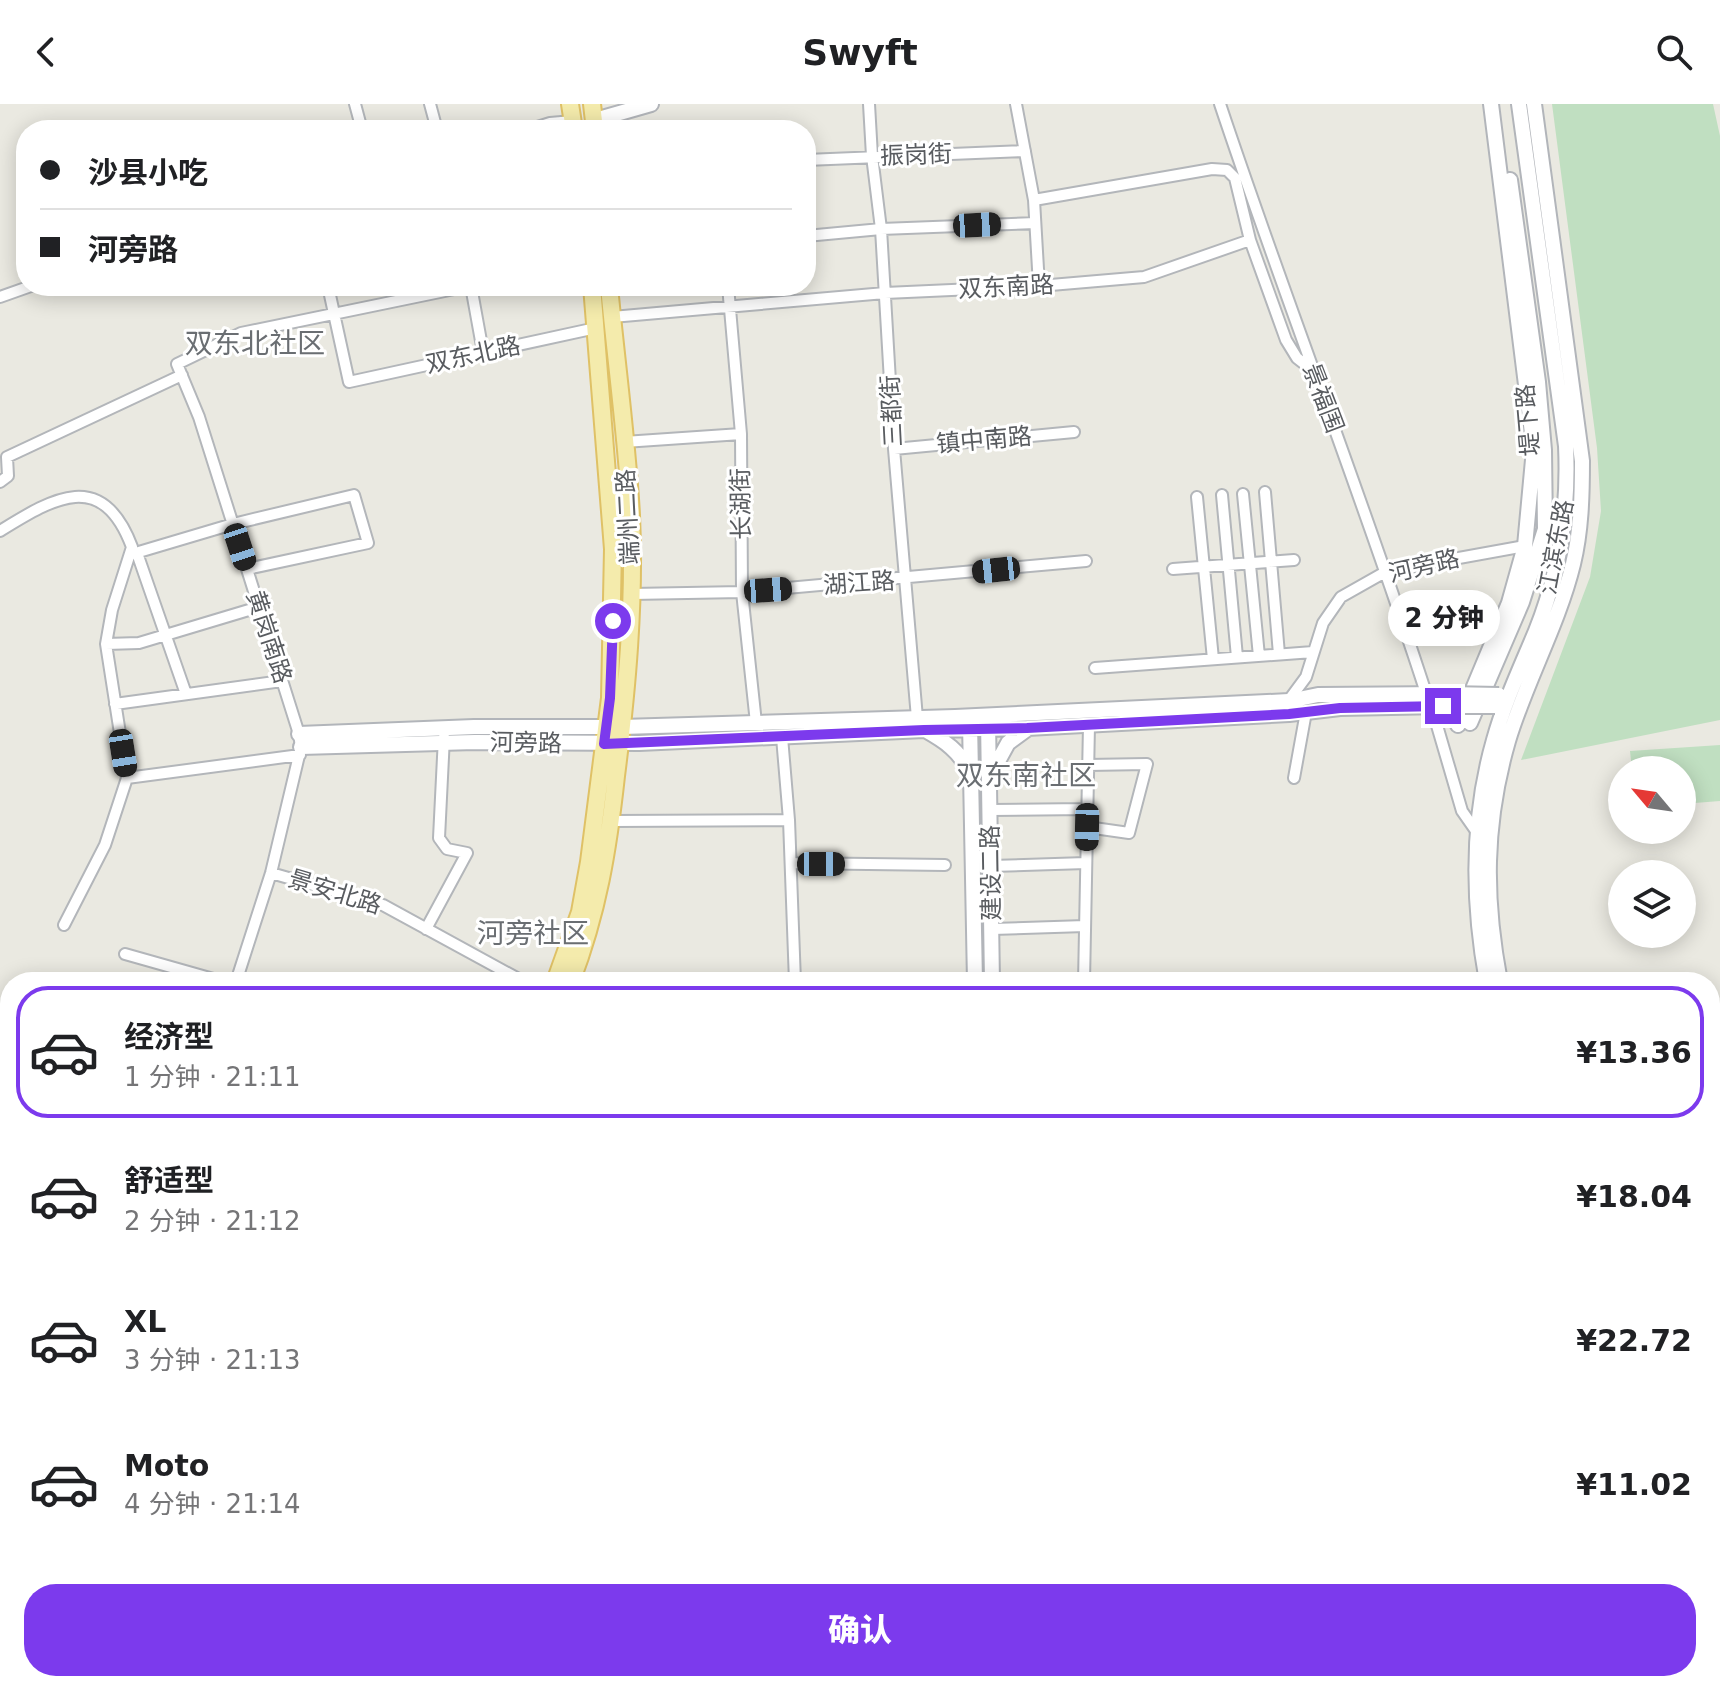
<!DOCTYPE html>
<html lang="zh">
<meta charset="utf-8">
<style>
body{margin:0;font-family:"DejaVu Sans","Noto Sans SC",sans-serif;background:#f2f2f2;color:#202124;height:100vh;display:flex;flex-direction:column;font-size:30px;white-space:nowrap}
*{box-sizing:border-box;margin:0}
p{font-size:26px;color:#757577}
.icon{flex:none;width:44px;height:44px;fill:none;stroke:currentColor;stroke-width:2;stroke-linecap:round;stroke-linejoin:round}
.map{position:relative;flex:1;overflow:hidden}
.panel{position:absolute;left:0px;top:868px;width:1720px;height:720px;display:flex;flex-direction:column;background:#fff;border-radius:32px 32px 0 0;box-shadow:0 4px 20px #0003}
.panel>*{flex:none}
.top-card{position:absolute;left:16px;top:16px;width:800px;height:176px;border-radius:32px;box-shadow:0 4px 20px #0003;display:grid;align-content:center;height:176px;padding:0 24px;background:#fff}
.needle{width:52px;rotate:299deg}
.controls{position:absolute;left:1608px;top:652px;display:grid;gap:16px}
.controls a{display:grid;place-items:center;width:88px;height:88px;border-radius:50%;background:#fff;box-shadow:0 4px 20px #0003;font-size:40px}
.end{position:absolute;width:36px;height:36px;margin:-18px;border:10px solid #7c3aed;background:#fff;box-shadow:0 0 0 4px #fff}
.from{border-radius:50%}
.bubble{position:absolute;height:56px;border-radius:28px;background:#fff;box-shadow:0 4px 20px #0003;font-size:26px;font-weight:800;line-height:56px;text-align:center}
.car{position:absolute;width:24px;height:48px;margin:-24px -12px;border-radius:10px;box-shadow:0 0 6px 2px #0007;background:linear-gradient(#222 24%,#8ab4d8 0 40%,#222 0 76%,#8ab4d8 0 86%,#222 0)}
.top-card b{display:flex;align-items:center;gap:28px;height:76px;font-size:30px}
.top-card b+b{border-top:2px solid #e0e0e0}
.top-card i{width:20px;height:20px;background:#202124}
ul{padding:14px 0 0;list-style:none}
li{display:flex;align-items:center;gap:24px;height:132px;margin:0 16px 12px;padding:0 8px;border:4px solid transparent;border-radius:32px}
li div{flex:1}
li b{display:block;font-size:30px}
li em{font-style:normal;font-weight:800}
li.active{border-color:#7c3aed}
li>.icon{width:72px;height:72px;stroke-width:1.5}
.cta{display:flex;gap:16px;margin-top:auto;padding:16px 24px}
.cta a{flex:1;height:92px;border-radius:32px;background:#7c3aed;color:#fff;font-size:32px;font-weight:800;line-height:92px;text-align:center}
header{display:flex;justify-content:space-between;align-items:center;height:104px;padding:0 24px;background:#fff;font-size:36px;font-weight:800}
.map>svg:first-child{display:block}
.green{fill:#c0dfc1}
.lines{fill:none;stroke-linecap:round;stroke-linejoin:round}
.street-casing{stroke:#b3b6ba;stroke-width:14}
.secondary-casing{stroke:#b2b5ba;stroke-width:18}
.primary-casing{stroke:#dfc166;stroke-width:20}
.street{stroke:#fff;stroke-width:10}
.secondary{stroke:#fff;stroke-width:14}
.primary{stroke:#f4ebac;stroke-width:16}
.secondary-bridge-casing{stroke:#b2b5ba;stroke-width:18;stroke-linecap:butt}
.secondary-bridge{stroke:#fff;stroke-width:14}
.route{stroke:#7c3aed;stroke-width:10}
.labels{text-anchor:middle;stroke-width:6;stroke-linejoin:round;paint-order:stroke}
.street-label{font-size:24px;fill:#595c60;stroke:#fff}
.quarter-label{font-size:28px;fill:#6a6e72;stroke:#fff}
</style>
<header><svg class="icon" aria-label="back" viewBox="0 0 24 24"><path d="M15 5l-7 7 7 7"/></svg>Swyft<svg class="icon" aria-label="search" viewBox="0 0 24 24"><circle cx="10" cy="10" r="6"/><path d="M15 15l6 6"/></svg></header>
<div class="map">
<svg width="1720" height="1588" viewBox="0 0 1720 1588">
<rect width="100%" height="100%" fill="#eae9e1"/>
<path class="green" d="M1552 0H1713L1720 32V616L1521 656 1590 473 1601 407 1597 344Z
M1720 641V697L1682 700V666H1632L1630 647Z"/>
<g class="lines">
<g class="street-casing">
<path id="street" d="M355 0 362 26
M430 0 437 26
M869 0 872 52 881 125 894 345 917 614
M1016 0 1034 96 1039 182
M1220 0C1286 198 1362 391 1426 589
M528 26 550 19 573 17
M806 56 1025 47
M1034 96 1212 65 1227 66 1235 74 1250 136
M806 132 881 125 1035 119
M328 182 349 278 596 224
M471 182 483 248
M728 182 741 330 742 488 756 619
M0 193 31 182
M612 213 885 189 1039 182 1144 173 1250 136 1286 236 1297 254 1311 265
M624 338 741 330
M894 345 1074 328
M0 378 8 372 7 353 182 271
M1265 388 1279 550
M1243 390 1259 552
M1222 391 1237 553
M1197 393 1213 555
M0 427C52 395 102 363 132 443L112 506 106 540 127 674 105 741 64 821
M137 449 186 590
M132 450 233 420 354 391 368 439 247 465
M1173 465 1294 456
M632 490 742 488 1086 457
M106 540 139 539 259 503
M1095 564 1313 548
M1289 596 1306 573 1323 519 1341 493 1387 467 1525 442
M115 600 282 577
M1436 618 1462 707 1476 727
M782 633 789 716 795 878
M127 674 300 651
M1294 674 1306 608
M990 706 1087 705
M612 717 789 716
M1087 723 1129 729 1147 660 1088 661
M791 759 945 761
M991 762 1086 759
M271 769 383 801 524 878
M426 825 467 749 447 745 439 734 444 633
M992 825 1085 822
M125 850 224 878
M236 878 271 769 301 643 299 630 199 313 177 260 241 229 469 182
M1084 878 1089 621
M0 1321 10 1302
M752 1588 756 1578
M1113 1588V1578
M1345 1588V1578"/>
</g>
<g class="secondary-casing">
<path id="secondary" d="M595 16 651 0
M988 616 992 878
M970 618 975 878
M1470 619 1522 498 1545 425 1544 346 1538 278 1510 76
M1458 621 1509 499 1525 442 1534 345 1491 0
M925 626C943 636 962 648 969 669
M299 630 474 623H622L955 613 1289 597 1318 591 1448 590
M301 643 475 638 639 639 924 626 1027 624 1289 610 1340 604 1443 602
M991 670 1008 639 1027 625
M1487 878C1472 796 1471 716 1494 636 1504 599 1521 563 1536 527 1560 467 1569 407 1566 342L1519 0
M1500 878C1484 794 1484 720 1508 637 1526 577 1558 521 1573 460 1581 427 1582 392 1582 357L1534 0
M0 1539 10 1546
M0 1557 10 1564
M29 1578 44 1588
M56 1578 71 1588
M190 1578 192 1588
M1649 1578 1657 1588
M1672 1578 1680 1588
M965 1588 966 1578
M985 1588 986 1578
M1637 1588 1641 1578"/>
</g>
<g class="primary-casing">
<path id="primary" d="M570 0 574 26
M592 0 595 26
M555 878 580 808 589 758 610 594 613 445 592 182
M571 878C598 807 608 746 616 672 627 585 635 498 631 411 627 335 616 258 609 182
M157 1588 163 1578
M175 1588 181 1578"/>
</g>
<use href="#street" class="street"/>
<use href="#secondary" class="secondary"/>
<use href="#primary" class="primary"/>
<g class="secondary-bridge-casing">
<path id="secondary-bridge" d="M1448 590 1499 591
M1443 602H1495"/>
</g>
<use href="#secondary-bridge" class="secondary-bridge"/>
</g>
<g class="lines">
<path class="route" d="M613 517 610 594 604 640 924 626 1027 624 1289 610 1340 604 1443 602"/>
</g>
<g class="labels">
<g class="street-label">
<text transform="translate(916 51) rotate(-2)" y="8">振岗街</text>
<text transform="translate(1006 183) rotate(-3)" y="8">双东南路</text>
<text transform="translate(473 251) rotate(-12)" y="8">双东北路</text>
<text transform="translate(1323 294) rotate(69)" y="8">景福围</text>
<text transform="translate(892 307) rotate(-93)" y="8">三都街</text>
<text transform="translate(1528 316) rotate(-95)" y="8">堤下路</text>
<text transform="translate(984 336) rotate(-5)" y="8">镇中南路</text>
<text transform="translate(741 400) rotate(-91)" y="8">长湖街</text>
<text transform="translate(628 413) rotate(-93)" y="8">端州二路</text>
<text transform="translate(1556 443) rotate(-79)" y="8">江滨东路</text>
<text transform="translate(1424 462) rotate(-13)" y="8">河旁路</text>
<text transform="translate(859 479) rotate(-4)" y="8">湖江路</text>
<text transform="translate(269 533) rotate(72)" y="8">黄岗南路</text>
<text transform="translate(526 639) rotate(1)" y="8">河旁路</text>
<text transform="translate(991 769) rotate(-91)" y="8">建设二路</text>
<text transform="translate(335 788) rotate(17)" y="8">景安北路</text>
</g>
<g class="quarter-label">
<text x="255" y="249">双东北社区</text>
<text x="1026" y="681">双东南社区</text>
<text x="533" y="839">河旁社区</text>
</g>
</g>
</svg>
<div class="controls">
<a><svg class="needle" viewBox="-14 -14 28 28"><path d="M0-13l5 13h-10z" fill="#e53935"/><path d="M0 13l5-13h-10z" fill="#757577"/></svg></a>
<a><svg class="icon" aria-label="layers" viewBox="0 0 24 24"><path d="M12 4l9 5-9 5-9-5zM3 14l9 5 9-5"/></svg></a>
</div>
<i class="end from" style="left:613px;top:517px"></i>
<i class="end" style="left:1443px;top:602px"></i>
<div class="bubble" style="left:1388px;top:486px;width:112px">2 分钟</div>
<i class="car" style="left:977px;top:121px;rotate:87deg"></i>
<i class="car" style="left:240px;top:443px;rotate:162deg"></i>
<i class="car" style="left:996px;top:466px;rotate:264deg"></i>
<i class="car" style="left:768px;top:486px;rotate:86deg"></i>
<i class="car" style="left:123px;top:649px;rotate:171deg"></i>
<i class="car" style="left:1087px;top:723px;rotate:181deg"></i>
<i class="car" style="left:821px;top:760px;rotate:90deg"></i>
<div class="top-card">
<b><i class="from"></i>沙县小吃</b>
<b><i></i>河旁路</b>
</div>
<section class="panel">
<ul>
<li class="active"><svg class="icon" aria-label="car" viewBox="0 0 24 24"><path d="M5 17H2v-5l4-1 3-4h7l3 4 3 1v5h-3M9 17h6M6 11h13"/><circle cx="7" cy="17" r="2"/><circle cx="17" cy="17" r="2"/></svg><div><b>经济型</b><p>1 分钟 · 21:11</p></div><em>¥13.36</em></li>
<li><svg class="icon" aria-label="car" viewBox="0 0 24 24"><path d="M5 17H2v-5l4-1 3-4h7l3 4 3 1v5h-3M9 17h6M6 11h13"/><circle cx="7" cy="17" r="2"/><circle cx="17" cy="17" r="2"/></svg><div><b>舒适型</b><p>2 分钟 · 21:12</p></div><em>¥18.04</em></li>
<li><svg class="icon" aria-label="car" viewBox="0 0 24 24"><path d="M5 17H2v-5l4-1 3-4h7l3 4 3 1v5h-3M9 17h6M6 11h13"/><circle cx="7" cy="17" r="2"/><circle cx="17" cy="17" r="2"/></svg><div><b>XL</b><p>3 分钟 · 21:13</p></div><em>¥22.72</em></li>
<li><svg class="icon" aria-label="car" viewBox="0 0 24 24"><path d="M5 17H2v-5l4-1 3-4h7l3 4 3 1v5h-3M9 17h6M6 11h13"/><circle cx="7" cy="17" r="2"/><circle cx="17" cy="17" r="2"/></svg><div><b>Moto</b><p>4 分钟 · 21:14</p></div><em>¥11.02</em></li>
</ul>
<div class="cta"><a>确认</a></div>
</section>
</div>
